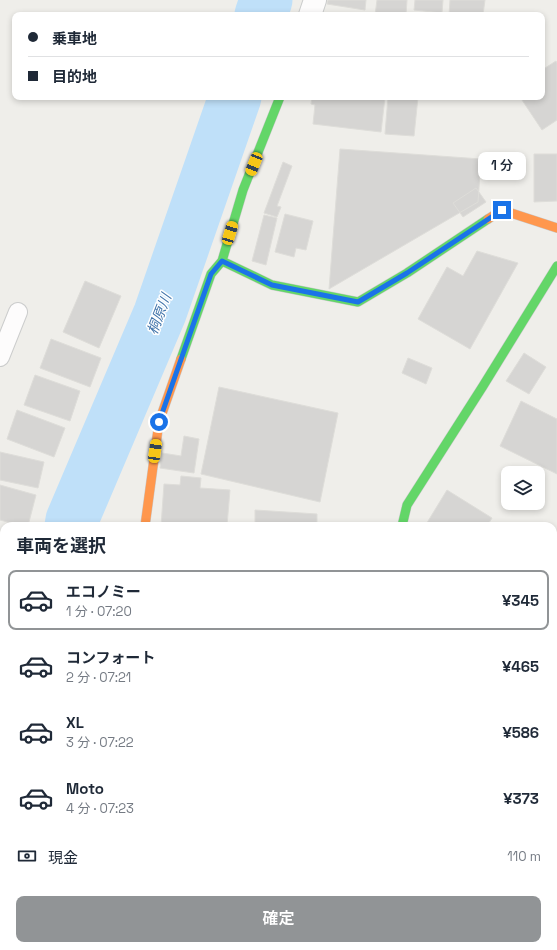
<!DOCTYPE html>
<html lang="ja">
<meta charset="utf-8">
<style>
body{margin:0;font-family:"Space Grotesk","Noto Sans JP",sans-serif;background:#f2f2f3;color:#1f2937;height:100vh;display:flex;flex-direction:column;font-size:15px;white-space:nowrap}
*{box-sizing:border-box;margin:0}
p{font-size:13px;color:#747a83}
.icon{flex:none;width:22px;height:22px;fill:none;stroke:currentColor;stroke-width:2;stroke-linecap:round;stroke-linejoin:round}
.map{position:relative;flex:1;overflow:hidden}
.details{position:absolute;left:0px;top:522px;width:557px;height:428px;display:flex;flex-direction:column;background:#fff;border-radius:12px 12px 0 0;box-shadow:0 2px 6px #0003}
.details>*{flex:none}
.guide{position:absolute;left:12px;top:12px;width:533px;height:88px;border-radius:8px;box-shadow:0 2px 6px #0003;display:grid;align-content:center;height:88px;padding:0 16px;background:#fff}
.tools{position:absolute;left:501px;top:466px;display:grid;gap:8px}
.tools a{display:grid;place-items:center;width:44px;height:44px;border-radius:8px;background:#fff;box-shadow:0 2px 6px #0003;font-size:20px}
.end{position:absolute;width:18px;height:18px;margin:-9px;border:5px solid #1a73e8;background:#fff;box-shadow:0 0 0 2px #fff}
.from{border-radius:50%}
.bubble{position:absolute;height:28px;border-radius:8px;background:#fff;box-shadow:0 2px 6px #0003;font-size:13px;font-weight:600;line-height:28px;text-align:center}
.car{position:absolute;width:12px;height:24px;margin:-12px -6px;border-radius:5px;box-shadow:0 0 3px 1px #0007;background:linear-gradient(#f5c518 24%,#345 0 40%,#f5c518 0 76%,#345 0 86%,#f5c518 0)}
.guide b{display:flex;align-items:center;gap:14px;height:38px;font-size:15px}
.guide b+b{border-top:1px solid #e0e1e3}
.guide i{width:10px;height:10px;background:#1f2937}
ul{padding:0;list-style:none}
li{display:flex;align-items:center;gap:12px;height:60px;margin:0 8px 6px;padding:0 8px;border:2px solid transparent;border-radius:8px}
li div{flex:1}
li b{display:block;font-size:15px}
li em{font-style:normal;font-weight:600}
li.current{border-color:#919496}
li>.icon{width:36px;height:36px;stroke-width:1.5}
h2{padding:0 16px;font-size:18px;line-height:48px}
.pay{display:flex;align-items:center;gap:10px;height:44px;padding:0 16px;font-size:15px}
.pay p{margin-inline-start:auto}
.primary-button{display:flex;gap:8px;margin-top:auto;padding:8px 16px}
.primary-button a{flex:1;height:46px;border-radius:8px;background:#919496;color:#fff;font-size:16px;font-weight:600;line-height:46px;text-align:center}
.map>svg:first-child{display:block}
.green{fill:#d8ebd6}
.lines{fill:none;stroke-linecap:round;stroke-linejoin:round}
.river{stroke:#bfe0f9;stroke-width:53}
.building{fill:#d6d5d3;stroke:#deddd9}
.lane-casing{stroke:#cbcccc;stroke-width:20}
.street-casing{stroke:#cbcccc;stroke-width:24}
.fast-casing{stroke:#cacacb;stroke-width:10}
.slow-casing{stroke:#cacacb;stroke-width:10}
.lane{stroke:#fdfcfc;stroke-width:18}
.street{stroke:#fdfcfc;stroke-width:22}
.fast{stroke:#63d668;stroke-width:9}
.slow{stroke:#ff974d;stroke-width:9}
.route{stroke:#1a73e8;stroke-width:5}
.labels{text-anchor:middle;stroke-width:3;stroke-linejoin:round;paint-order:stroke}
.water-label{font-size:14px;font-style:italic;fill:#4174aa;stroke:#fff}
</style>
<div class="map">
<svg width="557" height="950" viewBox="0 0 557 950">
<rect width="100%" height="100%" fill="#efeeea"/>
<path class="green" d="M557 684V950H425L426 946H553V694Z"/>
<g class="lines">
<path class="river" d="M261 15 266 0
M71 526 72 520 160 313 235 97
M0 858 4 831"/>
</g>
<path class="building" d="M328 0H366L365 10 327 4Z
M377 0H407L406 15H375Z
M415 0H443L442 13 414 10Z
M450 0H485L483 15H449Z
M556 61 557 63V120L542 130 520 97H542V70Z
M312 97H385L381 132 313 124 315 105 311 104Z
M388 97H418L414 136 385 134Z
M340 149 481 159 478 202 329 289Z
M534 154H557V201L534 202Z
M283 162 292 166 277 206 281 207 277 217 264 213Z
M476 188 486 202 463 217 453 203Z
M285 214 313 221 306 250 296 248 294 257 275 252Z
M264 215 277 218 266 265 252 261Z
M477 251 518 263 470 349 418 319 447 267 463 276Z
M85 281 121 296 99 348 63 332Z
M51 339 101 358 90 387 40 368Z
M524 353 546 367 529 394 506 381Z
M408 358 432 368 426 384 402 373Z
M35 375 80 391 70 421 24 405Z
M219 387 338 413 320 502 201 474Z
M521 401 557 419V474L500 446Z
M17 410 65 428 54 457 7 439Z
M184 436 199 439 194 473 160 468 162 453 181 456Z
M0 452 44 462 38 488 0 480Z
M181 476 201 478 200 488 230 490 227 526H161L164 484 180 485Z
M0 485 36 495 28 526H22L0 520Z
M447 490 492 518 487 526H425Z
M255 510 317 514V526H255Z
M557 538V568L553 563V542Z
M0 552 4 553V594L0 593Z
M553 702 557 703V715L553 727Z
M61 946H91L90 950Z
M376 946H419L418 950H375Z
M433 946H462L461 950H432Z"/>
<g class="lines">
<g class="lane-casing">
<path id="lane" d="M0 357 18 312"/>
</g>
<g class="street-casing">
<path id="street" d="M310 15 315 0
M553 617 557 613
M36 950 37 946
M336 950 337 946"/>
</g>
<g class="fast-casing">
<path id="fast" d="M222 261 272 285 358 302 407 273 488 219
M181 359 211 274 222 261 243 190 280 97
M402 526 407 505 483 386 557 266"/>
</g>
<g class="slow-casing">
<path id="slow" d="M488 219 502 210 557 228
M145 526 159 422 181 359"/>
</g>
<use href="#lane" class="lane"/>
<use href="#street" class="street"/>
<use href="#fast" class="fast"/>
<use href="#slow" class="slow"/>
</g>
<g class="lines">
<path class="route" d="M159 422 211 274 222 261 272 285 358 302 407 273 502 210"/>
</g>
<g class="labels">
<g class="water-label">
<text transform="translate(159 314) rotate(-69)" y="5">桐原川</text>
</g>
</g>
</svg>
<div class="tools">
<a><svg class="icon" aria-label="layers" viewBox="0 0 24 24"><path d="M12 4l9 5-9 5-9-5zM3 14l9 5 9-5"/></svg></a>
</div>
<i class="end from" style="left:159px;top:422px"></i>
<i class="end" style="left:502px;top:210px"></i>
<div class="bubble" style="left:478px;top:152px;width:48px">1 分</div>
<i class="car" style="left:254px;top:164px;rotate:202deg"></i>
<i class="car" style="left:230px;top:233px;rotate:17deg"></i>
<i class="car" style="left:155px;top:451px;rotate:8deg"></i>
<div class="guide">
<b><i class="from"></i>乗車地</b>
<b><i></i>目的地</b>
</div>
<section class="details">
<h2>車両を選択</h2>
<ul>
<li class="current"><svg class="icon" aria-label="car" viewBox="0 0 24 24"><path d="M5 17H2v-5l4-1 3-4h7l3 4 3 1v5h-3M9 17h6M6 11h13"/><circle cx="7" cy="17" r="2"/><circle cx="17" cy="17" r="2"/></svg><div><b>エコノミー</b><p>1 分 · 07:20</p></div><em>¥345</em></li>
<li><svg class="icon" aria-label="car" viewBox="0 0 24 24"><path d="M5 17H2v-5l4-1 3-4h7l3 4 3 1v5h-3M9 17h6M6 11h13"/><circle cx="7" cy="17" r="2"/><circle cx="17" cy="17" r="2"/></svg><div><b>コンフォート</b><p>2 分 · 07:21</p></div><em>¥465</em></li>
<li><svg class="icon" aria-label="car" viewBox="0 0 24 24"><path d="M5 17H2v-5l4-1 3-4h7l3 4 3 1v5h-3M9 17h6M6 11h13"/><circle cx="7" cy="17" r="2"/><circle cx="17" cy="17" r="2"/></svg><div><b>XL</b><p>3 分 · 07:22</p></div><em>¥586</em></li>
<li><svg class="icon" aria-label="car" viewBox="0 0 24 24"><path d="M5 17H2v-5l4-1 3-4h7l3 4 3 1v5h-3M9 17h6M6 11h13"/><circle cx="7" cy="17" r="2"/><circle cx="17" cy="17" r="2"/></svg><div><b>Moto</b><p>4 分 · 07:23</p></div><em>¥373</em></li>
</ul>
<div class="pay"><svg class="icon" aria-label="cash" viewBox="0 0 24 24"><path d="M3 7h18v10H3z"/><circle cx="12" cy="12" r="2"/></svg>現金<p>110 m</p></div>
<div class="primary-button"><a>確定</a></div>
</section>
</div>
